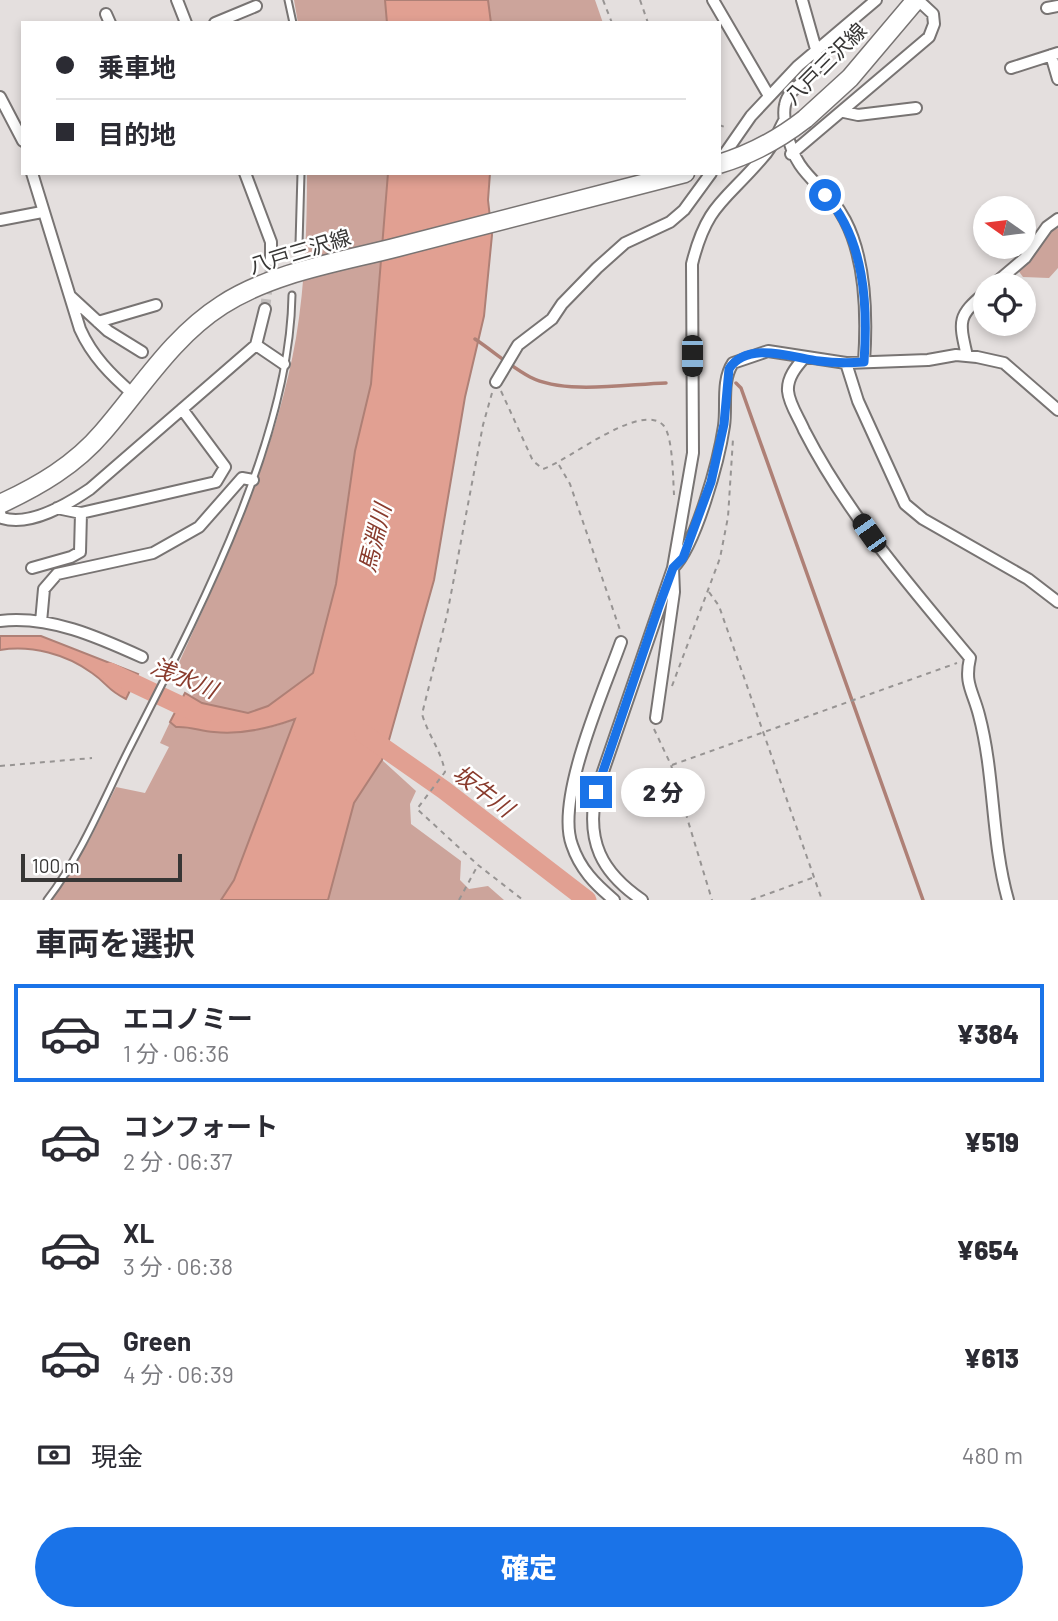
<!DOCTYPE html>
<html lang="ja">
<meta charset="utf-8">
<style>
body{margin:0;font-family:Barlow,"Noto Sans JP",sans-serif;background:#f2f2f3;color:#2b2b33;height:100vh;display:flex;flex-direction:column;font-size:26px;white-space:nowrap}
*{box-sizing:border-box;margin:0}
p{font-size:23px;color:#7c7c81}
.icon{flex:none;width:38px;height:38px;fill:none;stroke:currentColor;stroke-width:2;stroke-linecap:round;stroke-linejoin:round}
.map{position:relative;height:900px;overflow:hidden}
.details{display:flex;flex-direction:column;background:#fff;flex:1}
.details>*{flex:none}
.banner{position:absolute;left:21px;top:21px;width:700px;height:154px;border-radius:0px;box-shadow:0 4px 10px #0003;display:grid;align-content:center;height:154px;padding:0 35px;background:#fff}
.needle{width:46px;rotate:284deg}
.fabs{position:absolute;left:973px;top:196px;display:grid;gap:14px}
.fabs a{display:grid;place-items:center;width:63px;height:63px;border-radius:50%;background:#fff;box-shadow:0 4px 10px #0003;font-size:35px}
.scale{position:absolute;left:21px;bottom:18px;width:161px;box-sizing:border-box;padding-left:7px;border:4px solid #373635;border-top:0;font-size:19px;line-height:24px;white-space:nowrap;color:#373635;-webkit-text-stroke:5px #fff;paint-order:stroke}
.end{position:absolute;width:32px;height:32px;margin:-16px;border:9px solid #1a73e8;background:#fff;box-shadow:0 0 0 4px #fff}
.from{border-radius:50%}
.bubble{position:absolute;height:49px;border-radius:24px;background:#fff;box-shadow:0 4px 10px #0003;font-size:23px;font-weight:800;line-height:49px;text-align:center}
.car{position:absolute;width:21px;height:42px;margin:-21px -10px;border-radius:9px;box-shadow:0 0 5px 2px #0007;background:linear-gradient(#222 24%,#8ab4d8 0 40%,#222 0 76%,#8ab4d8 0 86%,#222 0)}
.banner b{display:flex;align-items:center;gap:24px;height:66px;font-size:26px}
.banner b+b{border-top:2px solid #e1e1e2}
.banner i{width:18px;height:18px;background:#2b2b33}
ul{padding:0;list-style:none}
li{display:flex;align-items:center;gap:21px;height:98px;margin:0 14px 10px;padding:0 21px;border:4px solid transparent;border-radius:0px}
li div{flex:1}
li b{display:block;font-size:26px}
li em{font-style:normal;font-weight:800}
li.active{border-color:#1a73e8}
li>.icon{width:63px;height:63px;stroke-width:1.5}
h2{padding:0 35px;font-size:32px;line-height:84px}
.pay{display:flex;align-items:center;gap:18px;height:77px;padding:0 35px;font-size:26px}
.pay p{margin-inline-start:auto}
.primary-button{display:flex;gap:14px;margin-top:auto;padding:14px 35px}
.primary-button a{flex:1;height:80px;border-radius:42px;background:#1a73e8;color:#fff;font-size:28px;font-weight:800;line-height:80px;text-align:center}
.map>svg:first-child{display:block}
.green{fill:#cca49b}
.water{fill:#e1a092;stroke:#ae8076;stroke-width:2}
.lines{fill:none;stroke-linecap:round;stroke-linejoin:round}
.stream{stroke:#ae8076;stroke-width:3.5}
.river{stroke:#e1a092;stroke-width:19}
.minor-tunnel{stroke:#c1bdbc;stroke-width:10;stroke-dasharray:10 5;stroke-linecap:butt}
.service-casing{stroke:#787473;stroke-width:9}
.minor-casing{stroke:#787473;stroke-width:14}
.primary-casing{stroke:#787473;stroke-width:21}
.path{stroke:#979493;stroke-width:2;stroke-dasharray:5 5;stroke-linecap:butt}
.service{stroke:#fff;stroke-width:5}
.minor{stroke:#fff;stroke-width:10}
.primary{stroke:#fff;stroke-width:18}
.primary-bridge-casing{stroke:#787473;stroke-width:21;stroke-linecap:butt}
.primary-bridge{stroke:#fff;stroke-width:18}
.route{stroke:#1a73e8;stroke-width:9}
.labels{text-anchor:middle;stroke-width:5;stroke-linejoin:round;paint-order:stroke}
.street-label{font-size:21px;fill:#373635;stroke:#fff}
.water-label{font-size:23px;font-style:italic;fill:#893b2d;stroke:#fff}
</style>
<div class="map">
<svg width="1058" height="900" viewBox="0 0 1058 900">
<rect width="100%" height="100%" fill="#e4dfde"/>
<path class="green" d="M294 0H385L387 23H298Z
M488 0H595L603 23H491Z
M307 173H388L371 384 355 451 336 584 313 673 268 706 248 713 202 703 192 698 193 690 172 678C222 568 275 458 296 338 305 283 307 229 307 173Z
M1058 228V268L1049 278 1023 277 1017 269 1051 230Z
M296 719 234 880 221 900H52L89 841 116 787 145 793 169 747 160 743 170 722 176 727C190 726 200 731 214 732 241 735 271 729 296 719Z
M382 760 416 791 410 804 411 824 461 861 460 880 469 889 488 886 504 900H328L354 803Z"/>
<path class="water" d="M385 0H488L491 23H387Z
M388 173H490L488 200 492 235 484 316 465 397 434 580 389 740 382 760 354 803 328 900H221L234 880 295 719C270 728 241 735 214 732 200 731 190 726 176 727L170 722 185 693 202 703 248 713 268 706 313 673 336 584 355 451 371 384Z
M0 636H41L138 674 126 699C107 690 108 684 92 673 66 654 32 645 0 650Z"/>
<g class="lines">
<path class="stream" d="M475 339C493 351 511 367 530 377 565 395 627 384 666 383
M736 383 741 388 923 900"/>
<path class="river" d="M110 672 203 716
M364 734 444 790 587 900"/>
<path class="minor-tunnel" d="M265 309 271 260"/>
<g class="service-casing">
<path id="service" d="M288 0 293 23
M299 244 301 173
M47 900C81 856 103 801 128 751 194 621 290 442 292 295"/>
</g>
<g class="minor-casing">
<path id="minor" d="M177 0 186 23
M713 0 769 96
M802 0 819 60C815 81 789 84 785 105 783 114 785 124 787 132 796 179 826 183 845 220 866 260 867 318 864 362
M1047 8 1058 6
M106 14 110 23
M215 23 256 6
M1051 55 1058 79
M1011 68 1058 53
M0 97 23 141
M844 112 858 115 916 108
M791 154 929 37 934 24 933 14 918 0
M719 162 751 116 798 66 876 0
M32 173 80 329C92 356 111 375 133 394
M245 173 271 242V260
M0 220 42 212
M993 285 1025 258 1047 227 1058 219
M70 296 108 331 142 352
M98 322 156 305
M256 345 284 364
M967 356C959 321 957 316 985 293
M804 358C796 367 787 378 788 391 789 404 799 418 804 430 847 514 910 586 970 658 964 684 973 691 979 715 995 775 991 840 1008 900
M846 363 858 401 905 504 923 519 1028 579 1058 602
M496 382 518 345 552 319 562 304 597 268 625 243 670 222 684 210 711 173
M57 508 81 513 216 482 225 467 182 409
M0 513 2 518C31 527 68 504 90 489L256 345 265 309
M32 568 71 557 80 552 81 513
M0 621C49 615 98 637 142 657
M41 622 44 589 57 574 153 553 199 527 242 478 253 480
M656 718 674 592 673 568C696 545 719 460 724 426 727 406 721 381 733 363L768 351 846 363 928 360 956 355 977 357 1004 363 1058 410
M614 900C595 884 580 869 572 845 555 799 604 690 621 642
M642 900C601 872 586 841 596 792L673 568 693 453 692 264C707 203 726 201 763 157 773 147 778 131 785 119"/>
</g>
<g class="primary-casing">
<path id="primary" d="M805 119 850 78 916 0
M0 504C39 486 75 465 103 432 142 387 172 337 222 305 273 272 340 262 398 247 494 222 590 198 685 173"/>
</g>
<path class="path" d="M603 0 612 23
M640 0 648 23
M844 42 858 36 862 39
M719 125 728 128
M286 260 294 251
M501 391 533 461 543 469C568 461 642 400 664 426 673 438 673 479 674 495
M492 393 483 425 447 615 422 714C428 735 441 750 445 772L417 809 478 865 523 900
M559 465 570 484 620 630
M709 592 719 606 822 900
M672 686 720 558 728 517 733 439
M654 729 671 765 712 900
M672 765 957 663
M0 766 92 758
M459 900 478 865
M751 900 812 878"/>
<use href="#service" class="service"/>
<use href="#minor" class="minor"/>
<use href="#primary" class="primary"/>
<g class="primary-bridge-casing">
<path id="primary-bridge" d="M719 164C752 154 778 140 805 119"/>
</g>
<use href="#primary-bridge" class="primary-bridge"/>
</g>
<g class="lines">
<path class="route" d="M596 792 658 609 673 568 683 558 711 482 724 424 729 369C747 340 794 358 819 361 834 363 849 363 864 362 868 306 865 239 825 195"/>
</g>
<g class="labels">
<g class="street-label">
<text transform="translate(826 64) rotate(-45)" y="7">八戸三沢線</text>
<text transform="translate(300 252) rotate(-17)" y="7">八戸三沢線</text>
</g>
<g class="water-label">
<text transform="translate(375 538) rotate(-76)" y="8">馬淵川</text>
<text transform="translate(184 678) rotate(23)" y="8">浅水川</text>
<text transform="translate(483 791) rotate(37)" y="8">坂牛川</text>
</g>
</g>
</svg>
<div class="fabs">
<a><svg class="needle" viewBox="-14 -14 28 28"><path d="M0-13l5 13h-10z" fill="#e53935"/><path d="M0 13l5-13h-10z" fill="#7c7c81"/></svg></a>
<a><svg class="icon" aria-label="locate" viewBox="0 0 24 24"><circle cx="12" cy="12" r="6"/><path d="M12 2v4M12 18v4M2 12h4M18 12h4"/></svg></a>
</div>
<div class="scale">100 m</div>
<i class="end from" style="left:825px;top:195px"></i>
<i class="end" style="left:596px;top:792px"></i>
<div class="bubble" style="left:621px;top:768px;width:84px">2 分</div>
<i class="car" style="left:692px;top:356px;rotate:180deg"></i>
<i class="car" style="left:869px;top:533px;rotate:325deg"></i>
<div class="banner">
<b><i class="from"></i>乗車地</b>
<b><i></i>目的地</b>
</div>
</div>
<section class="details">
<h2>車両を選択</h2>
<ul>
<li class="active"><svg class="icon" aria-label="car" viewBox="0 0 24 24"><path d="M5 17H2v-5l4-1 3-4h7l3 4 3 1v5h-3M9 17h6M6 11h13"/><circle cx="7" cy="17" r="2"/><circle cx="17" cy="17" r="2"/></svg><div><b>エコノミー</b><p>1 分 · 06:36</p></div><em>¥384</em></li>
<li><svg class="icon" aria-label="car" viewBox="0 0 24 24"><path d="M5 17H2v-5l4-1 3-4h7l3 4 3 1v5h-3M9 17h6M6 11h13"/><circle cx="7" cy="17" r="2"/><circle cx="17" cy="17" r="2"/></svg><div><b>コンフォート</b><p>2 分 · 06:37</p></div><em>¥519</em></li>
<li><svg class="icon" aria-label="car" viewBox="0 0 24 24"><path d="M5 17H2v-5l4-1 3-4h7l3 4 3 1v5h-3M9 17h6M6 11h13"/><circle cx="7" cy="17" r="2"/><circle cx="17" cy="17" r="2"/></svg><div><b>XL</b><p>3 分 · 06:38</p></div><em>¥654</em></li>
<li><svg class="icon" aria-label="car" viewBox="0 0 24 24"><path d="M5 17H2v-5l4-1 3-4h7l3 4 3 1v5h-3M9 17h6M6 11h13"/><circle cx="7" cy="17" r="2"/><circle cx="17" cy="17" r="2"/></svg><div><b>Green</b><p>4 分 · 06:39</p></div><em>¥613</em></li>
</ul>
<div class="pay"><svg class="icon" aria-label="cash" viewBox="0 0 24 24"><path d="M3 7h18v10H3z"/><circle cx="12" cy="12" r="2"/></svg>現金<p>480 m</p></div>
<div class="primary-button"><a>確定</a></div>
</section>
